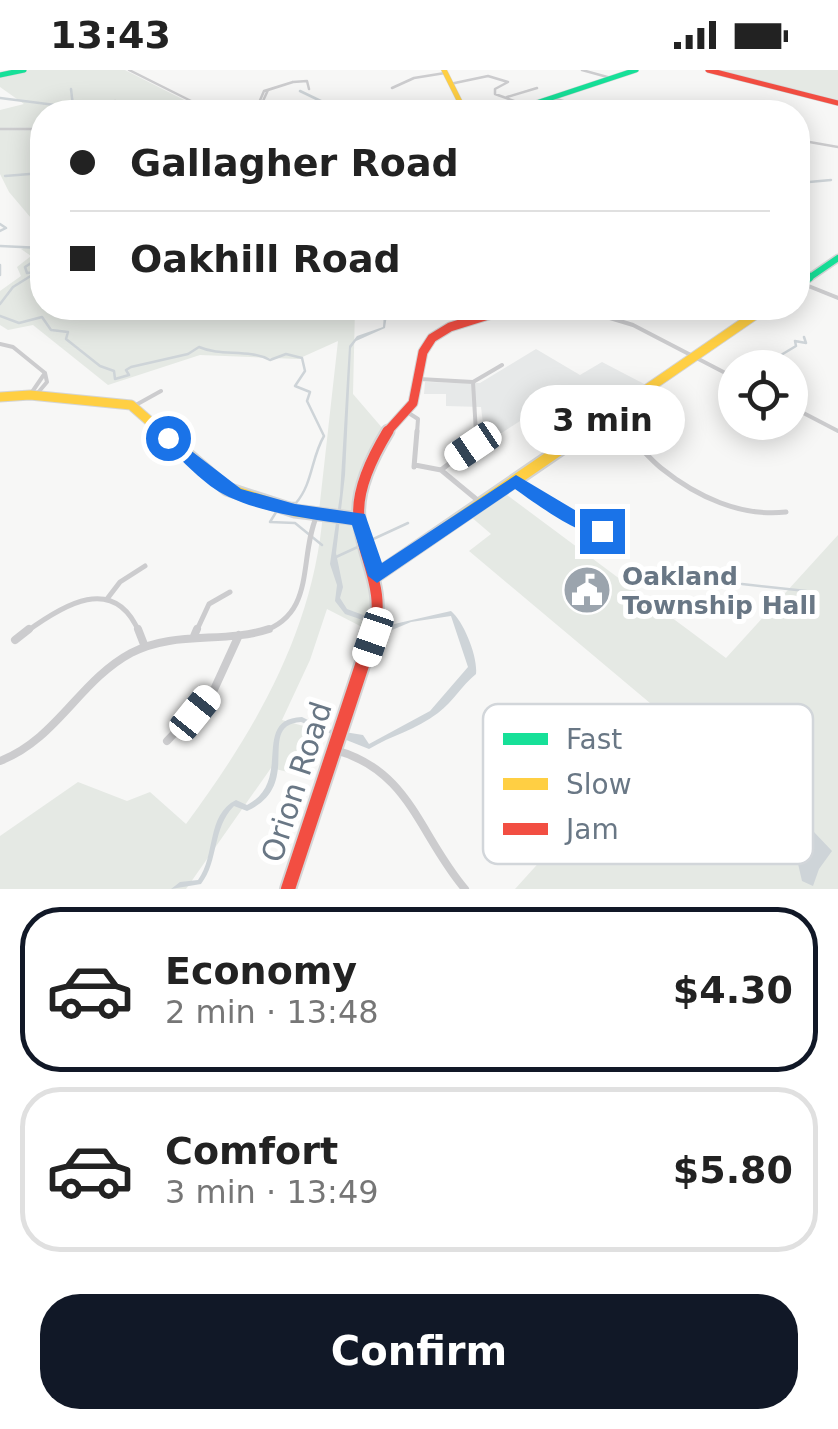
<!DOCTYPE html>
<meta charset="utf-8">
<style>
body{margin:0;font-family:"DejaVu Sans",sans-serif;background:#f2f2f2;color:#222;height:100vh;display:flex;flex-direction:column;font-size:38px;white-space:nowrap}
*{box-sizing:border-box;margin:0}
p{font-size:32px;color:#767676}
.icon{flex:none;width:55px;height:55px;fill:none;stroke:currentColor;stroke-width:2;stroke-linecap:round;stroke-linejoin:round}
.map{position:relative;height:819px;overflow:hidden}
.side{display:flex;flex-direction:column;background:#fff;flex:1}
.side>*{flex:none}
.hud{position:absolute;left:30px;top:30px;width:780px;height:220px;border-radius:40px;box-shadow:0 5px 25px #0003;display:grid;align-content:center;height:220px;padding:0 40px;background:#fff}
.fabs{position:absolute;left:718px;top:280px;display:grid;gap:20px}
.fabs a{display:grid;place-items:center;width:90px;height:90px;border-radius:50%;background:#fff;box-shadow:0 5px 25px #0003;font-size:50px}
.end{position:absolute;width:45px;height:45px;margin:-22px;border:12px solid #1a73e8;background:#fff;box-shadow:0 0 0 5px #fff}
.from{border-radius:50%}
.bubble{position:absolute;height:70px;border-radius:35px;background:#fff;box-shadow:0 5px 25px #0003;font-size:32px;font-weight:700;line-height:70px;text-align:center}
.car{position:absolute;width:30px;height:60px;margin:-30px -15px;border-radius:12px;box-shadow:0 0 8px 2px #0007;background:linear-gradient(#fff 24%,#345 0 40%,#fff 0 76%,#345 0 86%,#fff 0)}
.hud b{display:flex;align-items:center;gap:35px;height:95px;font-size:38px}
.hud b+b{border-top:2px solid #e0e0e0}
.hud i{width:25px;height:25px;background:#222}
ul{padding:18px 0 0;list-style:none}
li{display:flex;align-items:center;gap:30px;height:165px;margin:0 20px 15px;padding:0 20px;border:5px solid #e0e0e0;border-radius:40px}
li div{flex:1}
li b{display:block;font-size:38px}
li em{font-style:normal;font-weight:700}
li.active{border-color:#111827}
li>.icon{width:90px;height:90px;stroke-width:1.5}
.primary-button{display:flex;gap:20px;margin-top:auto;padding:20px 40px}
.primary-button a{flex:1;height:115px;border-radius:40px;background:#111827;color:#fff;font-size:40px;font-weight:700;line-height:115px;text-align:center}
.status{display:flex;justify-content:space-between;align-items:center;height:70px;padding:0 50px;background:#fff;direction:ltr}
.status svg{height:28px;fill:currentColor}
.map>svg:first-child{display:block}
.built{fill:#e7e9e9}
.green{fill:#e5e9e4}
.water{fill:#ced4d8}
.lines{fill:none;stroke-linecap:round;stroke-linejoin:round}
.stream{stroke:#ced4d8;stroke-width:2.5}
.fast-far2-casing{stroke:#d4d5d6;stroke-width:6}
.fast-far1-casing{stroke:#d4d5d6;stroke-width:9}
.fast-casing{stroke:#d4d5d6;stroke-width:11}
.slow-far2-casing{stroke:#d4d5d6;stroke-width:6}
.slow-far1-casing{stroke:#d4d5d6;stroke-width:11}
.slow-casing{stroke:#d4d5d6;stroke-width:15}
.jam-far3-casing{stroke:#d4d5d6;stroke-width:6}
.jam-far2-casing{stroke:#d4d5d6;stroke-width:11}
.jam-far1-casing{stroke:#d4d5d6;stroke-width:15}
.jam-casing{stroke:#d4d5d6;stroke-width:18}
.street-far3{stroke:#ccccce;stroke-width:2.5}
.street-far2{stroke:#ccccce;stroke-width:4}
.street-far1{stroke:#ccccce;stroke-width:5}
.street{stroke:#ccccce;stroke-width:8}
.fast-far2{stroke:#16e098;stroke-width:5}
.fast-far1{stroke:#16e098;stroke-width:6}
.fast{stroke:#16e098;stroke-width:9}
.slow-far2{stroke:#ffcf43;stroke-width:5}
.slow-far1{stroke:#ffcf43;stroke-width:9}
.slow{stroke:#ffcf43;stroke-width:11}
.jam-far3{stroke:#f24e42;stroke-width:5}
.jam-far2{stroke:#f24e42;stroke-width:9}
.jam-far1{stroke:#f24e42;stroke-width:11}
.jam{stroke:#f24e42;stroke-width:14}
.route{fill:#1a73e8}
.labels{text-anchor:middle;stroke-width:10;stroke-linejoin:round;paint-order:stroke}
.poi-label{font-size:25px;font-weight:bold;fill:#697785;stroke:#fff;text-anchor:start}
.near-street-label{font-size:30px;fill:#697785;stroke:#fff}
.key{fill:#fff;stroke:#d2d6da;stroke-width:2.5}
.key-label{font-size:28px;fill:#697785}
</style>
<div class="status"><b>13:43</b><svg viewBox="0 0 49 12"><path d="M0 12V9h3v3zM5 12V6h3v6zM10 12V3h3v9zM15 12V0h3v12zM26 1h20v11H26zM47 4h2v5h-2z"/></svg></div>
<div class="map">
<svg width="838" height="819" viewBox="0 0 838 819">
<rect width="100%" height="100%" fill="#f7f7f6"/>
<path class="built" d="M536 279 580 305 602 292 648 316 581 362 542 337 500 364 493 359 484 363 481 337 446 336V324H424L425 312 480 313Z"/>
<path class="green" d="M29 0H125L208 42H42V161L9 122 0 104V40L24 34 0 17V6Z
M711 0H838V33Z
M42 172V238H355L353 324 384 360 357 426 355 453 377 517 362 557 327 539 310 590 282 650 325 662 309 707 271 698 186 819H0V766L78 712 127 731 150 722 186 754C255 661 314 560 323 442L319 441 338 271 298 289 200 285 108 315 33 255 8 260 0 255V221L21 206 17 197 31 186 21 179Z
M503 422 726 588 838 465V819H515L669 649 469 481 491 464 470 446Z"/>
<path class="water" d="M389 238H394L387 245 385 258 356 271 351 278 345 405 336 483 343 517 340 528 347 539 390 555 451 541C464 552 478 587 476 604 461 616 454 631 438 643 416 660 392 665 369 679L301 652C255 655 305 715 247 741L234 736C212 758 219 791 201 814L171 819 180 812 198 810C216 786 206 745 236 730L247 735C294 711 250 649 302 647L326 659 363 665 369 674 430 641 468 597 451 546 411 552 392 560 345 544 335 531 337 515 330 494 340 425 349 276 357 266 383 257 384 243Z
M802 758 814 762 832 781 819 799 813 816 802 811 793 772Z"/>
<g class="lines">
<path class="stream" d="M71 19 73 36
M300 21 327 34
M0 28 71 37 82 42
M439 42 443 39 441 34
M5 106 42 103
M798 113 831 110
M0 154 6 158 0 161
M0 176 42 178
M0 195V205
M0 234 13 217 37 202 27 203 25 197 42 186
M0 246 19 253 42 247 51 260 68 262 66 269 100 296 114 301 115 309 129 305 126 300 131 297 188 284 199 277C222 287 247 278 270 290L286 284 302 288 305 301 295 316 310 322 307 331 324 366C311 388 313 413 296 433H283
M788 298 781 285 796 276 795 271 806 273 804 267
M763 352 769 367
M278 439 270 452 295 453 322 475
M369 471 408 453
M336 487 362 475
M742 514 806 521"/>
<g class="fast-far2-casing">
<path id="fast-far2" d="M0 5 24 0
M509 42 636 0"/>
</g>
<g class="fast-far1-casing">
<path id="fast-far1" d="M806 210 838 188"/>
</g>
<g class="fast-casing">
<path id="fast" d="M798 215 809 207"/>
</g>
<g class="slow-far2-casing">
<path id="slow-far2" d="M444 0 465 42"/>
</g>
<g class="slow-far1-casing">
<path id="slow-far1" d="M0 327 30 325 131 335 163 363
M583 363 765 238"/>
</g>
<g class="slow-casing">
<path id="slow" d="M160 361 227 419 295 441 359 449
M377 505 587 361"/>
</g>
<g class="jam-far3-casing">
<path id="jam-far3" d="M708 0 838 33"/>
</g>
<g class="jam-far2-casing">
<path id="jam-far2" d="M386 363 413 333 423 282 432 268 450 257 511 238"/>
</g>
<g class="jam-far1-casing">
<path id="jam-far1" d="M373 562C387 521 362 488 359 448 356 420 374 384 388 361"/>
</g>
<g class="jam-casing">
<path id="jam" d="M288 819 374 559"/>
</g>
<path class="street-far3" d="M129 0 213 42
M582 0 611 8
M293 12 307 11 309 19
M450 14 488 6 508 12 495 19V24L528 36
M392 18 414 8 445 3
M507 27 537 18
M553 28 600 42
M115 31 148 38
M255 42 264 21 293 12 268 20 258 42
M0 59H42
M798 70 838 77"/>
<path class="street-far2" d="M801 213 838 228
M577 238 633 255 735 308
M0 274 13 277 45 303
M419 309 473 312 502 295
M473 312 476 363
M30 325 45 303 47 312 36 325
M134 336 161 321
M790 336 838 361
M407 342 418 349 417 363
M602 350 624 363"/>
<path class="street-far1" d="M620 361C637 371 646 386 661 398 697 427 741 447 786 442
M415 395 441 400 476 373 475 361
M414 397 417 361
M441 400 481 433
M515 410 553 437 614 466
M107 529 120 512 145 496
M26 562C63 535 114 503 139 562
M196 562 209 534 230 522
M261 562C317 544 298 489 317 445"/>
<path class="street" d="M138 559 145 577
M194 566 197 559
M15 570 29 559
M167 671 212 624 239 565
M335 680C410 700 419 765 465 819
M0 691C57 669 79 611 131 583 175 560 224 574 269 559"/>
<use href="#fast-far2" class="fast-far2"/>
<use href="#fast-far1" class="fast-far1"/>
<use href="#fast" class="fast"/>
<use href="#slow-far2" class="slow-far2"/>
<use href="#slow-far1" class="slow-far1"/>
<use href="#slow" class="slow"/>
<use href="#jam-far3" class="jam-far3"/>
<use href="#jam-far2" class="jam-far2"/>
<use href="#jam-far1" class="jam-far1"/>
<use href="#jam" class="jam"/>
</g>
<path class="route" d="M168 363 241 419 295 434 365 444 382 493 516 405 610 461 608 466C584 470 535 433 515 419L377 513 368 506 352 455C311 449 266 444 229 427 203 415 183 390 162 372L160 368Z"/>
<defs>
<g id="civic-disc" transform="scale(2.5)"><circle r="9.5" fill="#9ba4ad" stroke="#fff"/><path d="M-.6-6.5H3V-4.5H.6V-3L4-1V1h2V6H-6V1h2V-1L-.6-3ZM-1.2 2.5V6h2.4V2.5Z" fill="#fff"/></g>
</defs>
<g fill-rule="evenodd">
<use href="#civic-disc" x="587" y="520"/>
</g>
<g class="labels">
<g class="poi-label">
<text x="622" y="515">Oakland<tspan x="622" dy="29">Township Hall</tspan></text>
</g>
<g class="near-street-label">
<text transform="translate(297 712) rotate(-72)" y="10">Orion Road</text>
</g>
</g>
<rect x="483" y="634" width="330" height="160" rx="15" class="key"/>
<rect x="503" y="663" width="45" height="12" fill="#16e098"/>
<rect x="503" y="708" width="45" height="12" fill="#ffcf43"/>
<rect x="503" y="753" width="45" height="12" fill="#f24e42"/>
<g class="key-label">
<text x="566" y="679">Fast</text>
<text x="566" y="724">Slow</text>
<text x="566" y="769">Jam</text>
</g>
</svg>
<div class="fabs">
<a><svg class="icon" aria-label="locate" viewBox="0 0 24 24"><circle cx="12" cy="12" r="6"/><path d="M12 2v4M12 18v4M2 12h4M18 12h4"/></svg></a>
</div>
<i class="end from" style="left:168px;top:368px"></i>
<i class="end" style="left:602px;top:461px"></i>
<div class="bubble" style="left:520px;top:315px;width:165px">3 min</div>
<i class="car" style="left:473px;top:376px;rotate:236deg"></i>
<i class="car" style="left:373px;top:567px;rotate:199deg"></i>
<i class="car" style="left:195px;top:643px;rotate:39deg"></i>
<div class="hud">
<b><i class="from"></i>Gallagher Road</b>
<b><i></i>Oakhill Road</b>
</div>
</div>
<section class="side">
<ul>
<li class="active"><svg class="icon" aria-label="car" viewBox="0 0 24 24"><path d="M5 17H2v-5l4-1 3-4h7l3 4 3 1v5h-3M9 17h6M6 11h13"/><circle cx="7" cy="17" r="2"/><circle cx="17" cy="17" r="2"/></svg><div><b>Economy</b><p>2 min · 13:48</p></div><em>$4.30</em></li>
<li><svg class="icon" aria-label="car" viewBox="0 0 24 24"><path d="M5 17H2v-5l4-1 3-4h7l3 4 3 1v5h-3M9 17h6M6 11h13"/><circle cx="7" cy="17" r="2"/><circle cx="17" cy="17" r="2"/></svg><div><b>Comfort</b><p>3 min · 13:49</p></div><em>$5.80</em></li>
</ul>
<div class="primary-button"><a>Confirm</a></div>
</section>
